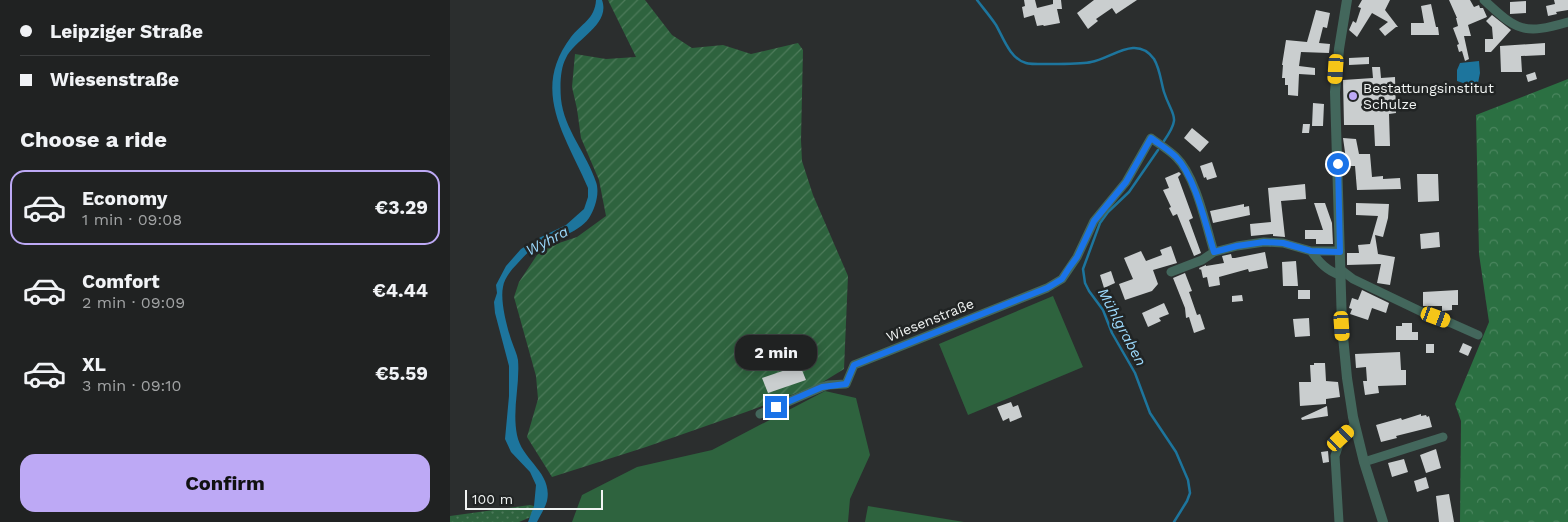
<!DOCTYPE html>
<meta charset="utf-8">
<style>
body{margin:0;font-family:"Work Sans",sans-serif;background:#2d2f2f;color:#f1f3f6;height:100vh;display:flex;flex-direction:column;font-size:19px;white-space:nowrap}
*{box-sizing:border-box;margin:0}
p{font-size:16px;color:#a2a4a5}
.icon{flex:none;width:28px;height:28px;fill:none;stroke:currentColor;stroke-width:2;stroke-linecap:round;stroke-linejoin:round}
.map{position:relative;flex:1;overflow:hidden}
.panel{display:flex;flex-direction:column;background:#202222;width:450px}
.panel>*{flex:none}
.hud{display:grid;align-content:center;height:110px;padding:0 20px;background:#202222}
.scale{position:absolute;left:15px;bottom:12px;width:138px;box-sizing:border-box;padding-left:5px;border:2px solid #f1f4f3;border-top:0;font-size:14px;line-height:18px;white-space:nowrap;color:#f1f4f3;-webkit-text-stroke:4px #212424;paint-order:stroke}
.end{position:absolute;width:22px;height:22px;margin:-11px;border:6px solid #1a73e8;background:#fff;box-shadow:0 0 0 2px #fff}
.from{border-radius:50%}
.bubble{position:absolute;height:35px;border-radius:15px;background:#202222;box-shadow:0 2px 12px #0003,0 0 0 1px #3d3f40;font-size:16px;font-weight:700;line-height:35px;text-align:center}
.car{position:absolute;width:15px;height:30px;margin:-15px -8px;border-radius:6px;box-shadow:0 0 4px 1px #0007;background:linear-gradient(#f5c518 24%,#345 0 40%,#f5c518 0 76%,#345 0 86%,#f5c518 0)}
.hud b{display:flex;align-items:center;gap:18px;height:48px;font-size:19px}
.hud b+b{border-top:1px solid #3d3f40}
.hud i{width:12px;height:12px;background:#f1f3f6}
ul{padding:0;list-style:none}
li{display:flex;align-items:center;gap:15px;height:75px;margin:0 10px 8px;padding:0 10px;border:2px solid transparent;border-radius:15px}
li div{flex:1}
li b{display:block;font-size:19px}
li em{font-style:normal;font-weight:700}
li.current{border-color:#bda9f5}
li>.icon{width:45px;height:45px;stroke-width:1.5}
h2{padding:0 20px;font-size:22px;line-height:60px}
.cta{display:flex;gap:10px;margin-top:auto;padding:10px 20px}
.cta a{flex:1;height:58px;border-radius:15px;background:#bda9f5;color:#111;font-size:20px;font-weight:700;line-height:58px;text-align:center}
main{display:flex;flex:1;min-height:0}
.map>svg:first-child{display:block}
.grass{fill:url(#grass-dots)}
.forest{fill:url(#forest-crowns)}
.park{fill:#2e633e}
.garden{fill:url(#garden-furrows)}
.water{fill:#1d759d}
.lines{fill:none;stroke-linecap:round;stroke-linejoin:round}
.stream{stroke:#1d759d;stroke-width:2.5}
.building{fill:#cacecf}
.minor{stroke:#43675c;stroke-width:9}
.tertiary{stroke:#43675c;stroke-width:10}
.route{stroke:#1a73e8;stroke-width:6}
.poi-dot{fill:#bda9f5;stroke:#212424;stroke-width:2}
.labels{text-anchor:middle;stroke-width:5;stroke-linejoin:round;paint-order:stroke}
.poi-label{font-size:14px;fill:#f1f4f3;stroke:#212424;text-anchor:start}
.street-label{font-size:14px;fill:#f1f4f3;stroke:#212424}
.water-label{font-size:15px;font-style:italic;fill:#9ad7fa;stroke:#212424}
</style>
<main>
<section class="panel">
<div class="hud">
<b><i class="from"></i>Leipziger Straße</b>
<b><i></i>Wiesenstraße</b>
</div>
<h2>Choose a ride</h2>
<ul>
<li class="current"><svg class="icon" aria-label="car" viewBox="0 0 24 24"><path d="M5 17H2v-5l4-1 3-4h7l3 4 3 1v5h-3M9 17h6M6 11h13"/><circle cx="7" cy="17" r="2"/><circle cx="17" cy="17" r="2"/></svg><div><b>Economy</b><p>1 min · 09:08</p></div><em>€3.29</em></li>
<li><svg class="icon" aria-label="car" viewBox="0 0 24 24"><path d="M5 17H2v-5l4-1 3-4h7l3 4 3 1v5h-3M9 17h6M6 11h13"/><circle cx="7" cy="17" r="2"/><circle cx="17" cy="17" r="2"/></svg><div><b>Comfort</b><p>2 min · 09:09</p></div><em>€4.44</em></li>
<li><svg class="icon" aria-label="car" viewBox="0 0 24 24"><path d="M5 17H2v-5l4-1 3-4h7l3 4 3 1v5h-3M9 17h6M6 11h13"/><circle cx="7" cy="17" r="2"/><circle cx="17" cy="17" r="2"/></svg><div><b>XL</b><p>3 min · 09:10</p></div><em>€5.59</em></li>
</ul>
<div class="cta"><a>Confirm</a></div>
</section>
<div class="map">
<svg width="1118" height="522" viewBox="0 0 1118 522">
<defs>
<pattern id="grass-dots" width="8" height="8" patternUnits="userSpaceOnUse" patternTransform="scale(1.25)"><rect width="8" height="8" fill="#2e633e"/><path d="M2 2h.1M6 6h.1" fill="none" stroke="#4d7a5a" stroke-width="1.8" stroke-linecap="round"/></pattern>
<pattern id="forest-crowns" width="20" height="18" patternUnits="userSpaceOnUse" patternTransform="scale(1.25)"><rect width="20" height="18" fill="#2b7042"/><path d="M2 6a3 3 0 1 1 6 0M12 15a3 3 0 1 1 6 0" fill="none" stroke="#4a855e"/></pattern>
<pattern id="garden-furrows" width="10" height="10" patternUnits="userSpaceOnUse" patternTransform="scale(1.25)"><rect width="10" height="10" fill="#2e633e"/><path d="M-1 1l2-2M0 10L10 0M9 11l2-2" fill="none" stroke="#4d7a5a"/></pattern>
</defs>
<rect width="100%" height="100%" fill="#2b2e2e"/>
<path class="grass" d="M80 505 84 506 81 517 69 522H0V516Z"/>
<path class="forest" d="M1118 79V522H1010L1011 421 1005 404 1039 322 1029 254 1026 115Z"/>
<path class="park" d="M603 296 633 367 518 415 489 344Z
M375 391 406 398 420 455 400 499 398 522H122L132 495 187 467 262 450Z
M418 506 514 522H415Z"/>
<path class="garden" d="M158 0H195L222 35 242 48 273 45 301 54 348 43 353 50 351 140 352 161 363 195 398 276 394 369 368 385 296 412 196 447 102 477 77 437 88 399 86 376 64 297 69 282 91 249 127 237 156 216 149 180 131 138 127 109 122 87 125 54 156 59 186 57Z"/>
<path class="water" d="M146 0H152C161 25 125 39 116 58 110 69 110 86 111 99 114 129 137 154 146 182 150 193 145 209 139 218 128 234 100 240 83 249 77 252 72 259 67 264 61 270 54 279 53 287 50 301 57 328 62 342 64 348 67 354 68 360 70 386 62 409 67 435 72 461 103 472 97 501 95 508 90 516 87 522H78L84 506 86 485 80 472 61 452 55 439 59 396V366L45 313 44 302 47 293 46 285 56 266 71 249 89 238 116 225 134 209 138 197V188C116 136 80 91 121 37 131 24 145 19 146 0Z
M1029 61 1030 73 1028 83H1013L1007 81V70L1010 63Z"/>
<g class="lines">
<path class="stream" d="M527 0C533 8 540 16 546 25 553 37 560 59 576 63 581 65 634 64 641 62 661 59 686 34 704 59 710 69 711 82 714 92 722 117 732 115 714 141
M708 150 679 192 658 212 650 223 633 269 635 283 639 291 653 310 662 333 685 373 700 413 726 452 738 480 740 493 737 501 724 522"/>
</g>
<path class="building" d="M574 0H585L587 8 603 4V0H611L612 9H607L610 23 594 26 593 25 587 26 584 15 574 18 572 7 575 6Z
M644 0H687L666 14 662 8 646 19 648 21 638 29 627 13Z
M912 0H940L935 10 948 27H946L935 36 929 29 938 22 922 13 907 37 899 30 903 21 906 23 911 8 908 7Z
M999 0H1020L1024 7 1029 5 1030 8H1033L1037 17 1018 25 1021 36H1014L1019 59 1015 61 1012 51 1009 52 1007 45 1009 44 1003 28 1008 26 1006 18H1007Z
M1104 0H1118V10L1106 12 1107 14 1098 16 1096 6 1105 4Z
M1076 1V13L1060 14V2Z
M981 4 986 27H988L989 35H961V23H974L971 6Z
M866 10 880 13 877 28 873 27 869 43 880 44 879 53 851 52 849 66 865 68V75L849 74 848 96 838 95V85H835V78H832L833 65H832L836 40 857 42Z
M1042 15 1061 30 1041 52H1035V39H1043L1042 27 1036 21Z
M1095 43V55L1071 56 1072 72H1051L1050 46Z
M919 57V64L899 65V58Z
M922 67H930L931 78 945 77 946 113 939 114 940 146H925L924 125H894L893 80 923 78Z
M1085 72 1087 79 1078 82 1076 75Z
M863 103 874 104 873 126H862Z
M853 124H860L859 133H852Z
M742 128 759 142 750 152 734 138Z
M893 138 906 139 909 154H920L922 177 933 176V179L950 178 951 189 907 190 905 166H897Z
M762 162 767 177 757 180 756 177 754 178 750 166Z
M729 172 731 174 728 177 743 218 739 220 751 253 744 256 727 214 723 216 719 208 721 207 713 190 719 188 715 178Z
M967 174H988L989 201 968 202Z
M855 184 856 199 831 201 835 237 823 236V234L801 236 800 224 821 222 818 188Z
M864 203H875L882 223 883 244H866V239H855V230H873Z
M906 203 939 204 938 218 933 237 925 235 928 254 945 257 940 285 927 283 931 264 897 265V253H909L908 245 920 244 928 216 906 215Z
M794 204V207L799 206 800 215 763 223 760 211Z
M989 232 990 247 971 249 970 234Z
M721 246 727 263 703 270 708 284 702 291 675 300 669 284 683 279 674 258 691 251 696 261 712 255 710 250Z
M815 252 818 268 799 272 798 269 769 277 770 285 759 287 757 277 753 278 751 269 750 270 749 268 756 265V266L774 263 772 256 781 254 782 258H785Z
M846 261 848 286H833L832 262Z
M661 271 665 283 654 288 650 275Z
M735 273 742 291 739 292 747 315 750 314 755 329 744 333 739 317 736 318 735 308 723 278Z
M848 290H860V299H848Z
M912 290 939 303 936 313 922 308 918 320 900 314 902 309 899 308 902 298 908 300Z
M1008 290V305H1002V310L992 311V306H973V292Z
M792 295 793 301 782 302V296Z
M714 303 719 314 709 318 711 321 698 327 692 313Z
M859 318 860 336 845 337 843 319Z
M952 323H962V332H968V340H946V326H952Z
M1013 343 1022 347 1018 356 1009 352Z
M976 344H984V353H976Z
M950 352 951 370H956V385L928 386 929 393 915 395 913 381H917L916 367 906 368 905 354Z
M864 363H875L876 381 888 382 890 397 876 399V404L850 406 849 382H861L860 365H864Z
M350 365 356 380 318 393 312 378Z
M561 402 563 407 568 405 572 417 560 422 559 418 553 421 547 407Z
M877 406 878 416 852 420 851 418Z
M971 414V416L976 415 977 417 979 416 982 427 946 436 947 438 931 442 926 425 951 418 952 420Z
M986 449 991 468 976 473 970 455Z
M878 451 879 462 873 463 871 452Z
M954 459 958 472 942 477 938 463Z
M976 477 979 488 967 492 964 481Z
M999 494 1004 522H989L986 496Z"/>
<g class="lines">
<path class="minor" d="M1034 0C1067 31 1074 35 1118 22
M861 251C869 262 877 271 890 275
M890 269 903 279 972 312 1001 323 1028 335
M721 272 752 260 764 252 787 246 814 242 833 243 861 251H890
M310 414 372 387 378 385 396 384 404 365 597 288 612 279 627 257 644 221 676 182 701 138C709 144 719 150 726 157 746 176 756 226 764 252
M914 462 993 437
M889 522 885 456 891 438 905 425"/>
<path class="tertiary" d="M897 0 889 49 885 92 892 326 897 378 903 417 914 462 933 522"/>
</g>
<g class="lines">
<path class="route" d="M326 407 372 387 396 384 404 365 597 288 612 279 619 268 627 257 644 221 676 182 701 138C709 144 719 150 726 157 745 176 756 226 764 252L787 246 814 242 833 243 861 251 890 252 888 164"/>
</g>
<circle class="poi-dot" cx="903" cy="96" r="5"/>
<g class="labels">
<g class="poi-label">
<text x="913" y="93">Bestattungsinstitut<tspan x="913" dy="16">Schulze</tspan></text>
</g>
<g class="street-label">
<text transform="translate(480 320) rotate(-22)" y="5">Wiesenstraße</text>
</g>
<g class="water-label">
<text transform="translate(97 241) rotate(-28)" y="5">Wyhra</text>
<text transform="translate(672 327) rotate(62)" y="5">Mühlgraben</text>
</g>
</g>
</svg>
<div class="scale">100 m</div>
<i class="end from" style="left:888px;top:164px"></i>
<i class="end" style="left:326px;top:407px"></i>
<div class="bubble" style="left:285px;top:335px;width:82px">2 min</div>
<i class="car" style="left:886px;top:69px;rotate:184deg"></i>
<i class="car" style="left:986px;top:317px;rotate:110deg"></i>
<i class="car" style="left:892px;top:326px;rotate:176deg"></i>
<i class="car" style="left:891px;top:438px;rotate:47deg"></i>
</div>
</main>
